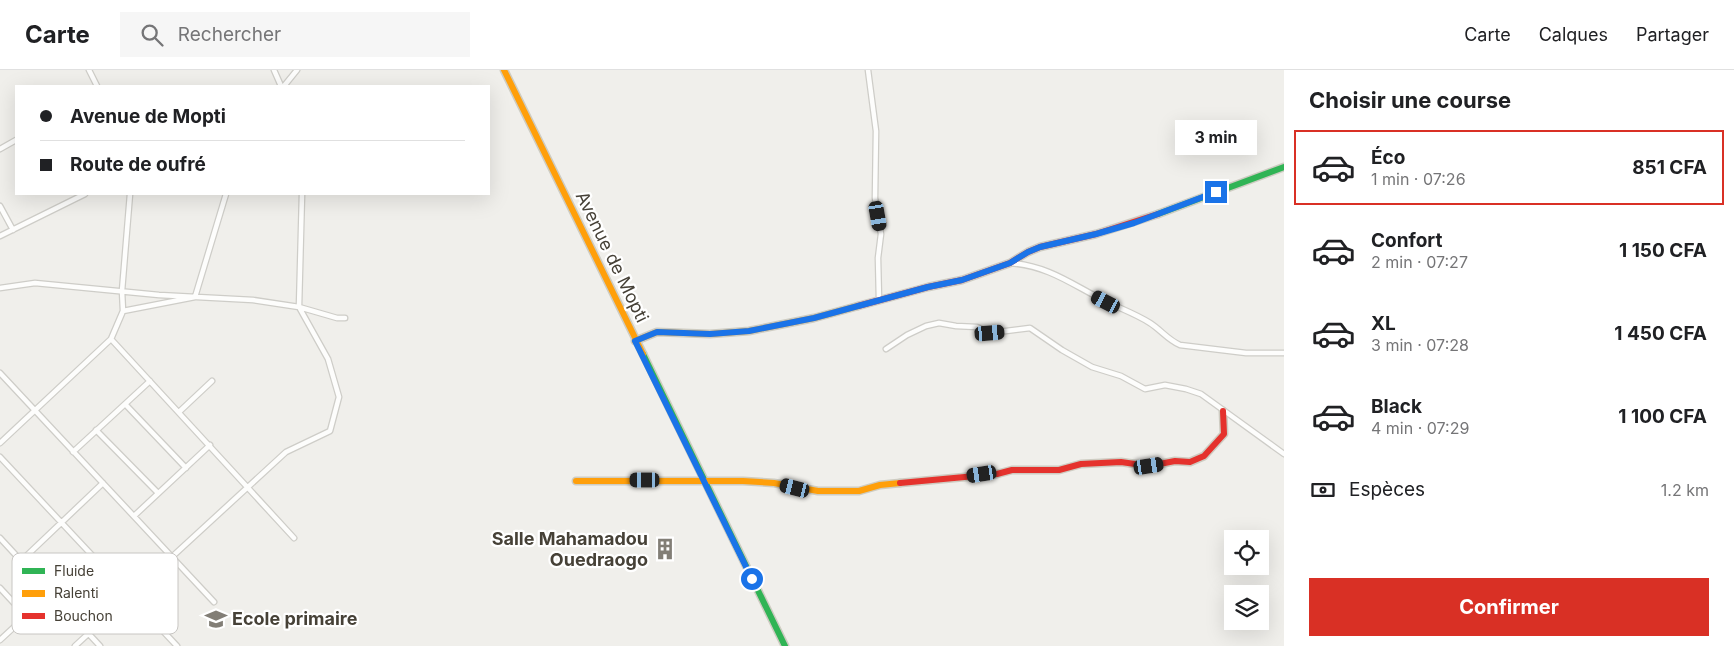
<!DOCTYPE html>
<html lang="fr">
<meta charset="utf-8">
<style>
body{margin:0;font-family:Inter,sans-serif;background:#f6f6f6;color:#202124;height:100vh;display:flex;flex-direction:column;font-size:19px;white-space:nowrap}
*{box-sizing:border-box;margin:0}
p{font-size:16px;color:#757577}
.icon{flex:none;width:28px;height:28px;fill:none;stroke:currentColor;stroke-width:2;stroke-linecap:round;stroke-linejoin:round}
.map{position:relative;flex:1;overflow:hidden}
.side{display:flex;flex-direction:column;background:#fff;width:450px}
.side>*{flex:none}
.hud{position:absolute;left:15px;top:15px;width:475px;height:110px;border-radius:0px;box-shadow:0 5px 20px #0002;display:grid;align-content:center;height:110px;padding:0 25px;background:#fff}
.tools{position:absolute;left:1224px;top:460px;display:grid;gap:10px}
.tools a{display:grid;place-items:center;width:45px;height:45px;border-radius:0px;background:#fff;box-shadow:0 5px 20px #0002;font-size:25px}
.end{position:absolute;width:22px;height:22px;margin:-11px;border:6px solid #1a73e8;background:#fff;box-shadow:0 0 0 2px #fff}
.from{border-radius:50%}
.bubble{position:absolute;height:35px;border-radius:0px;background:#fff;box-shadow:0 5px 20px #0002;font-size:16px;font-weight:700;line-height:35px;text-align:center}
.car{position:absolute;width:15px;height:30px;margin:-15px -8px;border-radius:6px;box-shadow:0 0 4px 1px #0007;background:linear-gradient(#222 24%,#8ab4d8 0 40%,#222 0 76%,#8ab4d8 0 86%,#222 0)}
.hud b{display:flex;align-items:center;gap:18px;height:48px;font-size:19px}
.hud b+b{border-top:1px solid #e0e0e0}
.hud i{width:12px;height:12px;background:#202124}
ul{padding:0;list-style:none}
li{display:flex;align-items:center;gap:15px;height:75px;margin:0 10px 8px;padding:0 15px;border:2px solid transparent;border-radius:0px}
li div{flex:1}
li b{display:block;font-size:19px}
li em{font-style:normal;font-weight:700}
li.current{border-color:#d93025}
li>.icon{width:45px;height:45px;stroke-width:1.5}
h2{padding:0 25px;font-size:22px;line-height:60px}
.pay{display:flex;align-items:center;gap:12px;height:55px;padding:0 25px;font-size:19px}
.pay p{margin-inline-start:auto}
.cta{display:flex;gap:10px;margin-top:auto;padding:10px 25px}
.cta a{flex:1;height:58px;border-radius:0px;background:#d93025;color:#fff;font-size:20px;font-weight:700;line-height:58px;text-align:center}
header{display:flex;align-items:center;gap:30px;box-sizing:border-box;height:70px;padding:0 25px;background:#fff;border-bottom:1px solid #e0e0e0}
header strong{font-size:24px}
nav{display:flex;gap:28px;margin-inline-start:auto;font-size:18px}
.search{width:350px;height:45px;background:#f6f6f6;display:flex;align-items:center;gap:12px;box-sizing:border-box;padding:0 18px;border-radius:0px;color:#757577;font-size:19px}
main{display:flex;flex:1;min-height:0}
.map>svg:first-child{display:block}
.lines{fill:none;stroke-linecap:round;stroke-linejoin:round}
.street-casing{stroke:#cecdc8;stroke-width:7}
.fast-casing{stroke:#ceccc2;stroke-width:9}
.slow-casing{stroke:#ceccc2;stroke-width:9}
.jam-casing{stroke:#ceccc2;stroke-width:9}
.street{stroke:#fdfdfc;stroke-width:4.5}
.fast{stroke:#30b455;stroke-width:6}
.slow{stroke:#ff9f0a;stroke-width:6}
.jam{stroke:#e5322d;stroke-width:6}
.route{stroke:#1a73e8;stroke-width:6}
.labels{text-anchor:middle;stroke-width:4.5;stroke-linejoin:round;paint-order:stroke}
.street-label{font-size:18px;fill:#464137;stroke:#fff}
.poi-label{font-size:18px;font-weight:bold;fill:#464137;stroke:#fff;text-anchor:end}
.key{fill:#fff;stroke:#c8c6c3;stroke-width:1}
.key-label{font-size:14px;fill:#464137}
</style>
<header>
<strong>Carte</strong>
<div class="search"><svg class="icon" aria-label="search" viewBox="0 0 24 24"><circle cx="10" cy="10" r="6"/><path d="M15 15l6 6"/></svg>Rechercher</div>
<nav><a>Carte</a><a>Calques</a><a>Partager</a></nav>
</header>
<main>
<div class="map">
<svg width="1284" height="576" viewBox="0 0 1284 576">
<rect width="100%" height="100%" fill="#f0efeb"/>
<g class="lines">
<g class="street-casing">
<path id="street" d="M89 0 97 16
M274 0 281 16
M868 0 876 61 875 128 881 164 878 188 879 230
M284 16 297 0
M0 79 16 70
M0 136 13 160
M0 166 85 124
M1010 193C1049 196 1071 214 1105 231 1119 238 1136 244 1150 253 1161 260 1168 270 1180 275L1246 283H1284
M0 218 35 213 159 225 253 230 299 237 337 248H345
M123 241 122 221 130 124
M111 269 294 468
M886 279 907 265 926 256 939 253 956 256 977 257 990 263 1030 258 1062 280 1092 297 1121 306 1145 319 1165 315 1186 319 1201 324 1284 384
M0 303 214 532
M125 334 186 398
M179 342 212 311
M96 360 158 423
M0 373 111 269 123 241 195 227 226 124
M73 382 150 311
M0 387 177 576
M134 446 210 375
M0 468 100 576
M21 491 103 413
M0 518 26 546
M0 570 51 523
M75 576 286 382 330 361 339 327 328 289 299 237 302 124"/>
</g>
<g class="fast-casing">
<path id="fast" d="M1158 144 1284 97
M643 284 785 576"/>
</g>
<g class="slow-casing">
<path id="slow" d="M504 0 643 284
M635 271 657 262 710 264 749 261 814 248 858 236
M576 411H743L774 413 818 421H859L880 415 900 413"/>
</g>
<g class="jam-casing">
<path id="jam" d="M858 236 928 217 962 210 1010 193 1028 182 1040 177 1096 164 1158 144
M900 413 997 404 1012 400H1059L1081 394 1121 392 1149 396 1175 391 1190 392 1204 386 1224 364 1223 341"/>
</g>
<use href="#street" class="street"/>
<use href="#fast" class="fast"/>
<use href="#slow" class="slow"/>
<use href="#jam" class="jam"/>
</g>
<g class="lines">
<path class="route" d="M752 509 635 271 657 262 710 264 749 261 814 248 928 217 962 210 1010 193 1028 182 1040 177 1096 164 1134 153 1216 122"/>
</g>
<defs>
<g id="building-bare" transform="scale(1.725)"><path d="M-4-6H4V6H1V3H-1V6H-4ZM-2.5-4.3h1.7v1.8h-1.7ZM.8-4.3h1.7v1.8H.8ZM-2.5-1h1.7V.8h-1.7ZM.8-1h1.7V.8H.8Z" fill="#827e76" stroke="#fff" stroke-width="2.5" paint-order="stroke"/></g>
<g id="school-bare" transform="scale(1.725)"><path d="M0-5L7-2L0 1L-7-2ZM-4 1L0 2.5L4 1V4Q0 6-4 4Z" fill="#827e76" stroke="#fff" stroke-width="2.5" paint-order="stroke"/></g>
</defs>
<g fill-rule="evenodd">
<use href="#building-bare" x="665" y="479"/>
<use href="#school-bare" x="216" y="549"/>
</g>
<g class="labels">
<g class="street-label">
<text transform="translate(612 187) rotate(64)" y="6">Avenue de Mopti</text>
</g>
<g class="poi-label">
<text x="648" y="475">Salle Mahamadou<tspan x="648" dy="21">Ouedraogo</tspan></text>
<text x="232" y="555" text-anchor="start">Ecole primaire</text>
</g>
</g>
<rect x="12" y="483" width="166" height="81" rx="8" class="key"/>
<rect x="22" y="498" width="23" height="6" fill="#30b455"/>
<rect x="22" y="520" width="23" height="7" fill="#ff9f0a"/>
<rect x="22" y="543" width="23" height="6" fill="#e5322d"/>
<g class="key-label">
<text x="54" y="506">Fluide</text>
<text x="54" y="528">Ralenti</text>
<text x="54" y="551">Bouchon</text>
</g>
</svg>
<div class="tools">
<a><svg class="icon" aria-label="locate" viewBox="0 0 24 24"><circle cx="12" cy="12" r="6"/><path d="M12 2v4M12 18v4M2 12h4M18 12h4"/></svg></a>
<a><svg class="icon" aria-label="layers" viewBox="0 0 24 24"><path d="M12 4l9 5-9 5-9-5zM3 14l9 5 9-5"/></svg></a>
</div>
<i class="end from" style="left:752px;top:509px"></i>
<i class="end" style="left:1216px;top:122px"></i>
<div class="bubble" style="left:1175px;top:50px;width:82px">3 min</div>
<i class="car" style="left:878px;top:146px;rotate:170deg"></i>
<i class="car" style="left:1106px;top:232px;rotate:297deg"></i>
<i class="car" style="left:990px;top:263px;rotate:85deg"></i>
<i class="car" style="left:1149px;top:396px;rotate:81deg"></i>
<i class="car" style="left:982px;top:404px;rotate:261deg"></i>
<i class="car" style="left:645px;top:410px;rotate:270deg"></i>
<i class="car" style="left:795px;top:418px;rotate:284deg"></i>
<div class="hud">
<b><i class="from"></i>Avenue de Mopti</b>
<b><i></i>Route de oufré</b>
</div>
</div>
<section class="side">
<h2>Choisir une course</h2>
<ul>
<li class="current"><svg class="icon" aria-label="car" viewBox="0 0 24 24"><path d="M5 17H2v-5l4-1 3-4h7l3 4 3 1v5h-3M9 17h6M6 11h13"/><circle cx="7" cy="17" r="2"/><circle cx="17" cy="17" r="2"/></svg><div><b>Éco</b><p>1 min · 07:26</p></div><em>851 CFA</em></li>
<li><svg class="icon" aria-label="car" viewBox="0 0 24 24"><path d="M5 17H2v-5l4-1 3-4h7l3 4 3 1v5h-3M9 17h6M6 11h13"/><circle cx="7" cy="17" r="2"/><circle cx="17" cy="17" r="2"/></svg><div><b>Confort</b><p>2 min · 07:27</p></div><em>1 150 CFA</em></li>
<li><svg class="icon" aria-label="car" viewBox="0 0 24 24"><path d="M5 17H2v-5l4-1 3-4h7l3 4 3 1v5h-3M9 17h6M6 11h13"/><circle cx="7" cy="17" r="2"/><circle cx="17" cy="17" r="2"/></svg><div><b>XL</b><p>3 min · 07:28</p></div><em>1 450 CFA</em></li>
<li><svg class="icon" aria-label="car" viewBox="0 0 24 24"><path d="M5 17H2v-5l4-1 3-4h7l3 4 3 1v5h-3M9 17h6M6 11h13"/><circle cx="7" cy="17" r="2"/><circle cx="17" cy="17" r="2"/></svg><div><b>Black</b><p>4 min · 07:29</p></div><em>1 100 CFA</em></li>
</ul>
<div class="pay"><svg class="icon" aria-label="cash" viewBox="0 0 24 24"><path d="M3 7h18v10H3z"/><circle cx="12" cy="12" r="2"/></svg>Espèces<p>1.2 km</p></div>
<div class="cta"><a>Confirmer</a></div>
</section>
</main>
